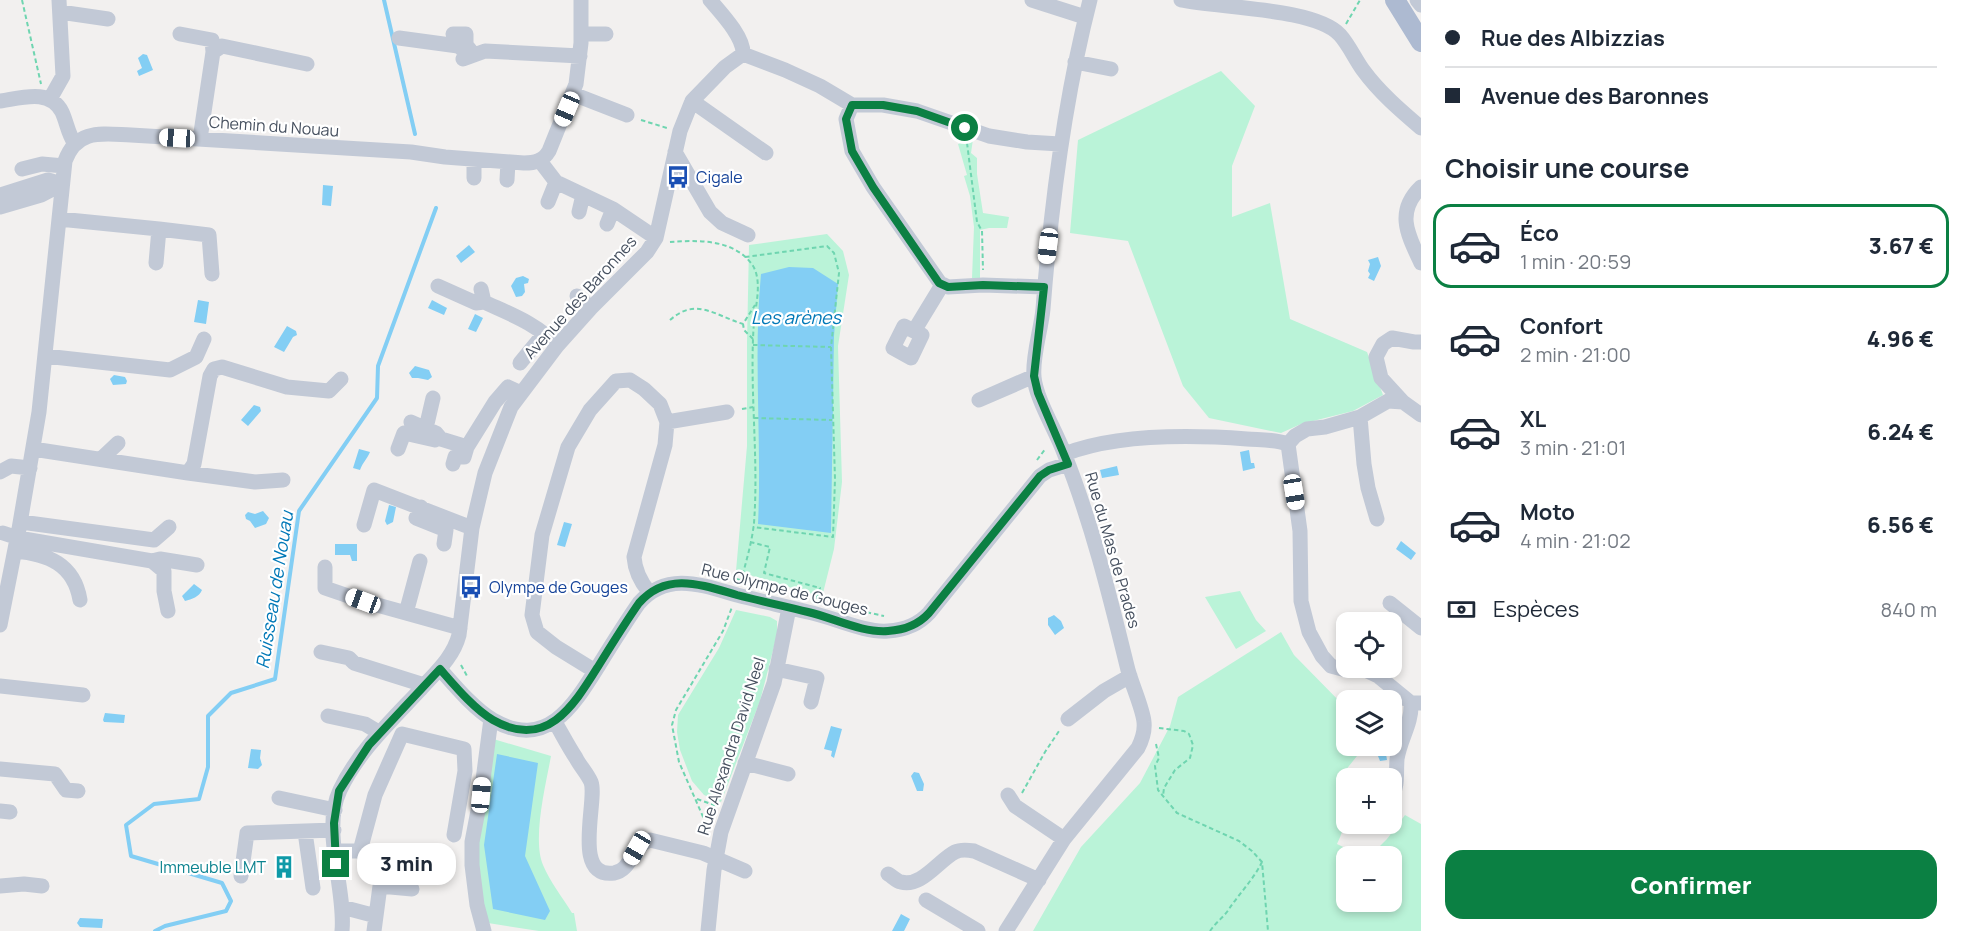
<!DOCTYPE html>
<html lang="fr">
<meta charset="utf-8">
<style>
body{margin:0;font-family:Manrope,sans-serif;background:#f2f2f3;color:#1f2937;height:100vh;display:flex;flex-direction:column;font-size:22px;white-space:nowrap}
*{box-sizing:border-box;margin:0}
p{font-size:20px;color:#747a83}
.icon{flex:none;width:33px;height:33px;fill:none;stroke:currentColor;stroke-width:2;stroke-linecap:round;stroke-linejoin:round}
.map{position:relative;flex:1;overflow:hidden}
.side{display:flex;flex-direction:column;background:#fff;width:540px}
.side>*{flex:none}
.guide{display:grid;align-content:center;height:132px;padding:0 24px;background:#fff}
.buttons{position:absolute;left:1336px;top:612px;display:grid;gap:12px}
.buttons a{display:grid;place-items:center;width:66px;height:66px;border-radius:12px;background:#fff;box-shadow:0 3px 9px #0003;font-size:30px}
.end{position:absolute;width:27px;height:27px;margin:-14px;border:8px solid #0b8043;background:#fff;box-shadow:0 0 0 3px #fff}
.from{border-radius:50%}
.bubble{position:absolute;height:42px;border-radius:18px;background:#fff;box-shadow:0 3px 9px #0003;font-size:20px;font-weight:800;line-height:42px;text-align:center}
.car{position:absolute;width:18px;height:36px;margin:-18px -9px;border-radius:8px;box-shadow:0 0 4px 2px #0007;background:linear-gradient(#fff 24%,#345 0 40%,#fff 0 76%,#345 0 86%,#fff 0)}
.guide b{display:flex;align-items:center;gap:21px;height:57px;font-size:22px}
.guide b+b{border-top:2px solid #e0e1e3}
.guide i{width:15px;height:15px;background:#1f2937}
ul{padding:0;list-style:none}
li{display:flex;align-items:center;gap:18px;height:84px;margin:0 12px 9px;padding:0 12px;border:3px solid transparent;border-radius:18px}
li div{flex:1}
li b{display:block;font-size:22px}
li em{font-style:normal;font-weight:800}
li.current{border-color:#0b8043}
li>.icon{width:54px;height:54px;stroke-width:1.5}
h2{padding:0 24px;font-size:27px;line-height:72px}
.pay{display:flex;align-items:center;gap:15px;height:66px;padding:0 24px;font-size:22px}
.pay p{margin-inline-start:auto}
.primary-button{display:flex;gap:12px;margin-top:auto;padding:12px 24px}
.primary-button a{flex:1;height:69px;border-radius:18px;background:#0b8043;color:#fff;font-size:24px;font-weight:800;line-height:69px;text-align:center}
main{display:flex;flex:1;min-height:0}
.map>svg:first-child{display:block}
.green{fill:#baf3d8}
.water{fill:#83cef4}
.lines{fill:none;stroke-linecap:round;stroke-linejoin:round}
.stream{stroke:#83cef4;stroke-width:4}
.path{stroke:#6fd5b0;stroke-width:2;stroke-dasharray:4.5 3;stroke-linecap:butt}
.minor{stroke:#c2c9d6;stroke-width:15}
.major{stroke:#adbad1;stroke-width:20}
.route{stroke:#0b8043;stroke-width:8}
.labels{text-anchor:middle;stroke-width:4.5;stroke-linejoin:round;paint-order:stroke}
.street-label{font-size:16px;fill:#46505f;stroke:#fff}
.transit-label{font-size:16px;fill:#164399;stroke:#fff;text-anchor:start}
.culture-label{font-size:16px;fill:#0d838f;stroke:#fff;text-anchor:end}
.water-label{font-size:18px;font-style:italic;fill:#0078b7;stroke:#fff}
</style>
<main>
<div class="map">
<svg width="1421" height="931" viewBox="0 0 1421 931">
<rect width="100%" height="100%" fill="#f2f0ef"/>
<path class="green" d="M1221 71 1255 106 1232 166V217L1270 203 1290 319 1367 352 1383 395 1353 411 1301 424 1281 433 1209 418 1183 386 1128 241 1070 233 1078 140Z
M973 139 971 153 977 158V174L983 213 1009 217 1007 228H989L980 230V278H972L974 227 970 196 964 176 967 175 958 144Z
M827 234 843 251 849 275 838 346 842 482 834 549 822 597 736 571 747 446V342L749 245Z
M1240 591 1256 620 1266 631 1236 649 1205 597Z
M736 610 770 617 777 621V635L760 701 721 802 704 795 692 781 680 750 677 732 678 715 719 648Z
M1281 632 1294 655 1347 709V746H1365L1345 771 1353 778H1347C1347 801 1348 823 1337 844L1362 856H1347V902H1392V856H1370L1387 839 1405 815 1421 824V931H1033L1081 847 1140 783 1170 726 1178 697Z
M490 738 551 756C546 784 532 839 543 865 550 882 563 898 572 913H574L577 931H539L488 923 479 890 476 857Z"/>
<path class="water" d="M143 54 147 55 153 70 139 76 137 71 142 68 138 58Z
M323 185 333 186 331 206 322 205Z
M469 245 475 252 461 263 456 256Z
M1378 257 1381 266 1374 281 1368 278 1370 274 1368 271 1370 264 1368 260Z
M789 267 813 268 838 284 834 336 831 533 758 524C762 441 753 357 761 274Z
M523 276 529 279 528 283 524 284 525 292 522 296 516 297 511 286 516 278Z
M198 300 209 302 206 324 194 322Z
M432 300 447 308 444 315 428 308Z
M475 314 483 318 476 332 468 329Z
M287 326 296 331 297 335 293 337 284 352 274 347Z
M415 366 429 370 432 377 428 380 418 378H412L409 373Z
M114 375 125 377 127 381 126 384 113 385 110 379Z
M254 405 260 407 261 411 248 426 241 420Z
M359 449 370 452C367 459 363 462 360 470L353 468Z
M1249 450 1251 463H1254L1255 468 1243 471 1240 452Z
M1117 466 1119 475 1102 478 1100 470Z
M389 505 396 507 393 522 387 525 385 521Z
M263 511 269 518 266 524 255 528 250 521 246 519 245 515 248 512 255 514Z
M564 522 572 524 565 547 557 545Z
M1401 541 1416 553 1411 560 1396 549Z
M335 544H357V561H352L350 555H335Z
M194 584 202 590C199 597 192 599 185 601L182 596Z
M1054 615 1061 621 1064 628 1055 635 1048 625V618Z
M105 713 125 715 124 723 104 722 103 720Z
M831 726 842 729 834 758 831 756 832 751 824 749Z
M1374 746 1385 748 1387 760 1380 761 1378 756 1374 754 1368 755 1366 750Z
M251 749 261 750 260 758 262 765 258 769 248 768Z
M497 754 538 763 525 856 550 911 545 920 493 909 484 845Z
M914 772 919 773 924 784 923 791H917L911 776Z
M901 914 910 919 904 931H892Z
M80 918 103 919 102 928 80 927 77 923Z"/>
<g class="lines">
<path class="stream" d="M384 0 415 134
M155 931 165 926 226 911 231 901 222 883 131 856 126 825 154 804 199 799 208 767V716L231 693 275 679 299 511 377 398 378 366 436 208"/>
<path class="path" d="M22 0 41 84
M1346 24 1360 0
M641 120 667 128
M967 143 977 222 982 231 983 270
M670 242C698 240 732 239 751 263 763 278 756 304 754 321 749 389 759 456 754 523 752 542 746 562 741 581
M745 257 827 246 834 253 839 273 831 347 835 479 833 537 753 527
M670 320C696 297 714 315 743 324
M753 339 744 330 743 324 755 305
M753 345 831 347
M742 409 753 407
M754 418 832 420
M1037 460 1046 448
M750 542 770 547 764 573 820 588 816 600
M736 579 756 584
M852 609 884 616
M461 665 467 676
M1159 728 1184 731 1189 734 1193 745 1190 758 1175 770 1164 788 1163 796
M1156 744 1159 758 1155 766 1158 790 1177 813 1239 841 1252 851 1262 862
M1022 793 1045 752 1059 731
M697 799 717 806
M706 832 704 819 679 762 672 725 676 710 723 631 732 607
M1210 931C1216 922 1224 917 1229 909 1239 894 1253 880 1262 862L1268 931"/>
<path class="minor" d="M710 0C721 13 744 37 743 54
M1032 0 1085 17
M1181 0C1219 8 1316 8 1340 35 1349 45 1355 59 1363 70 1379 92 1400 110 1421 128
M1417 0 1421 5
M60 12 108 19
M180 34 212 40 213 52
M453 34H466V45L474 55
M581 34H606
M399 38 458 46 471 56
M743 54 785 70 820 86 852 105H883L917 111 989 136 1027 142 1060 144
M463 59 485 51 580 56
M1075 62 1111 69
M573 94 627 115
M50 99 63 76 59 0
M0 101C21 98 50 88 62 112 67 123 68 134 75 144
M692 101 766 153
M852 105 846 119 852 151 873 187 940 283 948 287 983 285 1044 287
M200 139 213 52 222 46 307 64
M675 152 710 212 722 223 748 235
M474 160V178
M540 161 556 182 613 209 656 238
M22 169 42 164 64 166
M507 180 508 162
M1421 187C1395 212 1408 235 1421 263
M0 195 48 180 62 184
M548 202 556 182
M0 207 41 195 62 184
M579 212 583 195
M59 219 159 229 156 263
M607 224 613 209
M159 229 209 235 212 274
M438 286 476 303 484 302
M481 289 484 302C510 314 538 324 557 346
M577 296 591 308
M914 331 922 335 911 358 893 348 904 326 914 331 942 285
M45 356 170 370 196 357 204 339
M520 363 538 341 548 336
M979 400 1034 376
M1403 402 1381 378 1376 357 1383 344 1392 338 1414 342H1421
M1360 417 1364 464 1368 488 1377 519
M411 422 436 433 441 439 467 447 495 402 508 387 521 393
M667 422 727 412
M426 428 433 398
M1288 444 1300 531 1301 601 1309 632 1322 656 1331 666 1346 670 1359 668
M1288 444 1295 436 1307 429 1325 427 1360 417 1388 401 1403 402 1421 415
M33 449 188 473 194 464 210 376 214 369 222 367 287 387 329 391 341 379
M398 449 404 433 435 440
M1065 454C1116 434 1192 435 1247 439 1261 440 1274 439 1288 444
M101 459 118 443
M453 464 455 457H464L467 447
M0 472 11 466 30 468
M188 473 255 482 283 480
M421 507 416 518 446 530 444 544
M21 522 154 540 169 527
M364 525 374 490 472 528
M3 533 18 538 152 561 164 571V591L168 611
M15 551C48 554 74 564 80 600
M152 561 160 559 197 565
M325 567V588L363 601 460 628
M1390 603 1421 628
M406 613 420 561
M0 625 19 529 39 412 65 161C77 128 103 134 131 135L411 152 445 157 524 163C535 163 543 161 549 151L576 84 581 43V0
M321 652 349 658 354 663 424 685
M1361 668 1378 676 1411 703H1421
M440 669C455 686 474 709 493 720 547 751 574 705 599 665 612 644 625 623 639 603 667 571 702 585 737 595 760 601 784 606 808 612 833 617 864 633 888 631 904 630 919 624 929 613L1040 476 1049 470 1068 464
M776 669 817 678 811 702
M595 671 556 647 537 632 532 615 542 535 568 447 590 410 616 381 630 380 644 389 660 404 667 422 665 445 634 557C635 571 640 581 649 592
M0 686 83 695
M328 716 365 724 380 733
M1068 719 1104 691 1130 676
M555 722C562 734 568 746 576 758 580 766 587 773 591 782 598 800 571 879 614 873 632 870 632 845 650 840L703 853 745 871
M745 763 788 774
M0 769 55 774 66 790 78 791
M1008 795 1015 806 1064 839
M1392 797C1398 786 1396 772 1397 759 1400 739 1412 724 1411 703
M279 798 335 810
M0 811 10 812
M305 832 313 888
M334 851H360L367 857 443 875
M360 851 375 795 402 734 464 749 465 771 454 835
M888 874C892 876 896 881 901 882 921 888 939 860 955 852 961 849 968 850 974 851L1039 880
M241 876 247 833 334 830
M0 886 24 884 42 886
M926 900 978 931
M342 907 376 916 374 931
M376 916 380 886 412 889
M342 931C346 889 321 830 340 790 358 752 391 721 420 690 435 673 453 658 459 635L472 528 485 473 511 407 557 346 591 308 647 252 656 238 680 131 692 101 725 67 743 54
M484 931 477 905 472 865V842L481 795 491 719
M708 931 714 870 721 832 774 683 789 608
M1006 931 1064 839 1138 748C1142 740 1145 731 1144 722 1143 709 1132 685 1128 670 1110 597 1092 523 1064 453 1056 431 1036 399 1034 377 1032 357 1041 330 1043 309 1051 205 1064 101 1090 0"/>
<path class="major" d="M1395 0 1421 42"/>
</g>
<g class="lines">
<path class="route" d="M336 864 334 823 339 791 369 745 440 669C455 686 474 709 493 720 547 751 574 705 599 665 612 644 625 623 639 603 667 571 702 585 737 595 760 601 784 606 808 612 834 618 862 633 888 631 904 630 919 624 929 613L1040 476 1049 470 1068 464 1038 393 1034 376 1044 287 983 285 948 287 939 283 873 187 852 151 846 119 852 105H883L917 111 965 128"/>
</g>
<defs>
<g id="bus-bare" transform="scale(1.8)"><path d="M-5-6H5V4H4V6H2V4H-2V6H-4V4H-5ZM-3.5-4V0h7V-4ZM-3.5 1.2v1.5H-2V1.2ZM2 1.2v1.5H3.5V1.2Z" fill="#1a4fb4" stroke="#fff" stroke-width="2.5" paint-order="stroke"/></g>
<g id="building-bare" transform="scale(1.8)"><path d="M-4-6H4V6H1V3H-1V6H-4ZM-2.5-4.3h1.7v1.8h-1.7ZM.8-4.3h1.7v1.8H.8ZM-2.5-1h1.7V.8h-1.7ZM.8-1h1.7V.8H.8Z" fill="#0f9aa8" stroke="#fff" stroke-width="2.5" paint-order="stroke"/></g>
</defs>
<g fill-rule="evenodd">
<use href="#bus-bare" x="678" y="177"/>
<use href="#bus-bare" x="471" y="587"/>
<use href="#building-bare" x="284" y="867"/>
</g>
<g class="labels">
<g class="street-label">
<text transform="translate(274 126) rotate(4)" y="6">Chemin du Nouau</text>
<text transform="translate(580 297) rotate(-48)" y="6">Avenue des Baronnes</text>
<text transform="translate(1113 550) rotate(74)" y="6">Rue du Mas de Prades</text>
<text transform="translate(785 589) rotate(14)" y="6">Rue Olympe de Gouges</text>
<text transform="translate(731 746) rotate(-72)" y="6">Rue Alexandra David Neel</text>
</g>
<g class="transit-label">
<text x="696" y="183">Cigale</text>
<text x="489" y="593">Olympe de Gouges</text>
</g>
<g class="culture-label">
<text x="266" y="873">Immeuble LMT</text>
</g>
<g class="water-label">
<text x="796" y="324">Les arènes</text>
<text transform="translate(275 590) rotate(-81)" y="6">Ruisseau de Nouau</text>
</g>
</g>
</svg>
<div class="buttons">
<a><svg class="icon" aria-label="locate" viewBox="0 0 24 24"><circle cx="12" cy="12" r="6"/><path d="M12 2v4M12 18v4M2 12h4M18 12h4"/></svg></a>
<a><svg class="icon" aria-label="layers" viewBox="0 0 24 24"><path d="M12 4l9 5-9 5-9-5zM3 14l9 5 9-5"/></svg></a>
<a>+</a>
<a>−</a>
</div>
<i class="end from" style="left:965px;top:128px"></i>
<i class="end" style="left:336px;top:864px"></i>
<div class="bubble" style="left:357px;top:843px;width:99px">3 min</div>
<i class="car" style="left:567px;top:109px;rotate:203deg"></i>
<i class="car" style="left:177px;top:138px;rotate:273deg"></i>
<i class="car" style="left:1048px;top:246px;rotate:187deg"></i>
<i class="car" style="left:1294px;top:492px;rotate:171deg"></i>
<i class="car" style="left:363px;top:601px;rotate:290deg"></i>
<i class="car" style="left:481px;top:795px;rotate:5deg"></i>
<i class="car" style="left:637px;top:848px;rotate:210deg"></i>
</div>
<section class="side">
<div class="guide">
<b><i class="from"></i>Rue des Albizzias</b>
<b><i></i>Avenue des Baronnes</b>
</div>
<h2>Choisir une course</h2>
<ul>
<li class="current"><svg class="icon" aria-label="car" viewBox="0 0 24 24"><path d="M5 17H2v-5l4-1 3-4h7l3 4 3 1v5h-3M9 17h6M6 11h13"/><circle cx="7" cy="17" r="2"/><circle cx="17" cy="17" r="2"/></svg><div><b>Éco</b><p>1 min · 20:59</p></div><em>3.67 €</em></li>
<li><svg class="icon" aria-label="car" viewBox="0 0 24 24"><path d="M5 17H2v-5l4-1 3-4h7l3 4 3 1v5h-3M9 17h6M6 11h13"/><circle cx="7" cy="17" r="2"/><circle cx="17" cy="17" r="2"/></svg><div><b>Confort</b><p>2 min · 21:00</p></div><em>4.96 €</em></li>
<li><svg class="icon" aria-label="car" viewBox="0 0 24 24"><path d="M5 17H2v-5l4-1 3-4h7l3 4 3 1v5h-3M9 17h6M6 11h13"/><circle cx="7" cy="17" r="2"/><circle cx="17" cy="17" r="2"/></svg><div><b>XL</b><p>3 min · 21:01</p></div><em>6.24 €</em></li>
<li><svg class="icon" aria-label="car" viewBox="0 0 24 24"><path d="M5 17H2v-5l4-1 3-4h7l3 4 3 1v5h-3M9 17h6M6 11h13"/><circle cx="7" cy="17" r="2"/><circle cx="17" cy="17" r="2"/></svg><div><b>Moto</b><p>4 min · 21:02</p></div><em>6.56 €</em></li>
</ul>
<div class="pay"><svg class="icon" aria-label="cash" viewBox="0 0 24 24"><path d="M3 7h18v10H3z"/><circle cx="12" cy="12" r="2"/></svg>Espèces<p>840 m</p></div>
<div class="primary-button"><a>Confirmer</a></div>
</section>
</main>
